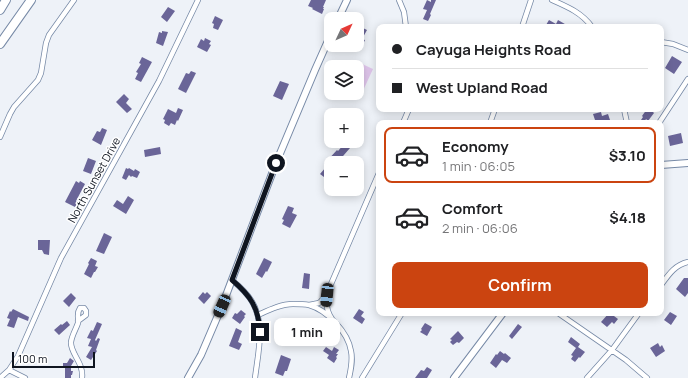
<!DOCTYPE html>
<meta charset="utf-8">
<style>
body{margin:0;font-family:Manrope,sans-serif;background:#f2f2f2;color:#202124;height:100vh;display:flex;flex-direction:column;font-size:15px;white-space:nowrap}
*{box-sizing:border-box;margin:0}
p{font-size:13px;color:#757577}
.icon{flex:none;width:22px;height:22px;fill:none;stroke:currentColor;stroke-width:2;stroke-linecap:round;stroke-linejoin:round}
.map{position:relative;flex:1;overflow:hidden}
.panel{position:absolute;left:376px;top:120px;width:288px;height:196px;display:flex;flex-direction:column;background:#fff;border-radius:8px;box-shadow:0 2px 10px #0003}
.panel>*{flex:none}
.guide{position:absolute;left:376px;top:24px;width:288px;height:88px;border-radius:8px;box-shadow:0 2px 10px #0003;display:grid;align-content:center;height:88px;padding:0 16px;background:#fff}
.needle{width:26px;rotate:46deg}
.fabs{position:absolute;left:324px;top:12px;display:grid;gap:8px}
.fabs a{display:grid;place-items:center;width:40px;height:40px;border-radius:8px;background:#fff;box-shadow:0 2px 10px #0003;font-size:20px}
.scale{position:absolute;left:12px;bottom:10px;width:83px;box-sizing:border-box;padding-left:4px;border:2px solid #0f1520;border-top:0;font-size:11px;line-height:14px;white-space:nowrap;color:#0f1520;-webkit-text-stroke:3px #fff;paint-order:stroke}
.end{position:absolute;width:18px;height:18px;margin:-9px;border:5px solid #0f1520;background:#fff;box-shadow:0 0 0 2px #fff}
.from{border-radius:50%}
.bubble{position:absolute;height:28px;border-radius:8px;background:#fff;box-shadow:0 2px 10px #0003;font-size:13px;font-weight:700;line-height:28px;text-align:center}
.car{position:absolute;width:12px;height:24px;margin:-12px -6px;border-radius:5px;box-shadow:0 0 3px 1px #0007;background:linear-gradient(#222 24%,#8ab4d8 0 40%,#222 0 76%,#8ab4d8 0 86%,#222 0)}
.guide b{display:flex;align-items:center;gap:14px;height:38px;font-size:15px}
.guide b+b{border-top:1px solid #e0e0e0}
.guide i{width:10px;height:10px;background:#202124}
ul{padding:7px 0 0;list-style:none}
li{display:flex;align-items:center;gap:12px;height:56px;margin:0 8px 6px;padding:0 8px;border:2px solid transparent;border-radius:8px}
li div{flex:1}
li b{display:block;font-size:15px}
li em{font-style:normal;font-weight:700}
li.active{border-color:#cb4410}
li>.icon{width:36px;height:36px;stroke-width:1.5}
.cta{display:flex;gap:8px;margin-top:auto;padding:8px 16px}
.cta a{flex:1;height:46px;border-radius:8px;background:#cb4410;color:#fff;font-size:16px;font-weight:700;line-height:46px;text-align:center}
.map>svg:first-child{display:block}
.green{fill:#e1c7ed}
.building{fill:#6a6598}
.lines{fill:none;stroke-linecap:round;stroke-linejoin:round}
.street-casing{stroke:#7689a6;stroke-width:6}
.secondary-casing{stroke:#7689a6;stroke-width:8}
.highway-casing{stroke:#7689a6;stroke-width:10}
.street{stroke:#fff;stroke-width:4.5}
.secondary{stroke:#fff;stroke-width:6}
.highway{stroke:#fff;stroke-width:8}
.route{stroke:#0f1520;stroke-width:5}
.labels{text-anchor:middle;stroke-width:3;stroke-linejoin:round;paint-order:stroke}
.street-label{font-size:11px;fill:#0f1520;stroke:#fff}
</style>
<div class="map">
<svg width="688" height="378" viewBox="0 0 688 378">
<rect width="100%" height="100%" fill="#eef2f8"/>
<path class="green" d="M360 63 373 69 361 95 357 93V70Z"/>
<path class="building" d="M311 0H326L323 7H324L323 9H324L322 14 312 9 313 8 308 6Z
M427 0 431 2V0H436L430 14 431 15 428 21 423 19 427 10 423 9Z
M168 7 175 11 167 22 161 17Z
M215 16 223 20 218 30 213 28 214 24 212 23Z
M549 20 556 24 558 20 570 27H551L546 25Z
M361 27 367 30 362 39 365 40 362 46 357 43V33L359 29 360 30Z
M162 31 168 32 163 46 156 43 159 32 162 33Z
M205 38 211 41 209 44 211 45 207 52 197 47 201 39 204 41Z
M672 56 682 62 674 74 665 68Z
M142 57 152 62 141 82 135 79 138 73 136 72 141 64 139 63Z
M191 71 196 73 186 93 178 89 186 73 189 74Z
M280 81 289 84 282 100 273 96Z
M124 94 129 99 126 103 132 109 127 113 116 102Z
M178 108 183 110 178 121 177 120 175 125 171 123 169 126 164 123 165 120 163 119 168 109 176 113Z
M647 109H655L653 112 654 113 648 121 646 119 644 123H639L643 117 642 116Z
M601 112 602 116 608 114 610 120 604 122V123H596L593 114Z
M102 128 107 130 101 145 92 140 97 131 100 132Z
M681 133 683 143 670 146 668 136Z
M345 143 350 148 337 163H331V169L324 177 320 174 326 167 324 164 337 150 338 151Z
M160 147 161 154 145 157 144 150Z
M88 158 96 161 91 174 83 171Z
M126 168 128 169 129 168 134 171 135 169 140 172 137 178 132 176 131 177 129 175 126 180 122 178Z
M76 181 79 183 80 181 85 184 76 201 78 202 75 207 65 202Z
M128 196 134 200 126 214 113 206 117 200 123 204Z
M288 206 294 208 292 213 297 215 290 228 282 224 284 220 282 219Z
M104 233 112 237 104 254 96 251Z
M38 240H50L49 255 44 254 42 250H38Z
M91 258 97 261 95 266 98 267 95 272H94L91 278 84 274 89 264 88 263Z
M264 258 272 262 267 272 266 271 262 278 256 274Z
M304 273 310 274 309 289 302 288Z
M684 278H688V293L685 297 676 289Z
M203 292 205 294 207 292 211 296 204 304 198 298Z
M71 293 76 298 69 307 63 301Z
M13 309 29 317 28 321 18 317 14 328 7 326 10 319 7 318 10 311 11 312Z
M359 309 364 312 361 316 365 319 362 324 353 318Z
M241 310 246 314 244 316 245 317 240 324 232 318 235 313 237 314Z
M670 312 677 316 671 325 664 320Z
M609 313H610L618 319 614 324 612 322 607 327 601 322Z
M67 321 70 325 59 335 54 330 61 324 62 325Z
M97 322 102 324 95 340 96 341 98 338 100 339 96 350 97 351 91 360 86 357 92 347 88 346 91 339 87 338 91 330 93 331Z
M275 323H283L284 339H275Z
M425 323 432 327 427 336 420 332 422 330 421 329Z
M518 324 522 327 512 339 509 336Z
M300 326 313 328 311 341 304 339V336L299 335Z
M236 328 242 331 238 342 242 344 239 350 229 346Z
M458 331 464 338 459 343 457 342 453 345 450 342 452 340 450 339Z
M571 337 580 344 578 347 585 352 580 358 579 357 575 362 571 359 573 356 571 355 576 348 568 342Z
M658 343 660 347 662 345 665 351 656 357 650 348Z
M326 347 332 351 334 347 339 350 336 354H338L336 357 337 358 334 363 327 358 329 355 323 351Z
M500 351 504 354 505 353 511 358 507 363 502 360 496 368 490 363 496 354 497 355Z
M281 355 291 359 287 371H285L283 376 275 373Z
M70 358 74 361 71 366V371H73L72 375H71V378H65V368L63 367V363H67Z
M427 367 432 370 427 378H415L421 370 424 371Z"/>
<g class="lines">
<g class="street-casing">
<path id="street" d="M399 0 404 12 406 27
M552 0C568 7 582 13 592 27
M522 27 531 0
M661 42 673 44 688 50
M624 109 627 123
M403 123 409 109
M490 123 495 109
M659 123 688 79
M0 137 10 114 14 107 38 80 41 73 46 43 49 35 74 0
M232 280C239 286 246 292 251 300 266 323 258 353 255 378
M661 285C669 274 675 265 688 262
M309 305 319 303 327 295
M558 313 626 360 647 378
M258 315C269 310 281 304 293 304 298 304 304 304 309 305 327 310 348 332 351 351 353 360 351 369 349 378
M332 319C326 310 325 301 328 291L379 173
M78 321 86 315V311L84 308H80C76 314 79 318 78 323 76 329 72 335 71 342 70 353 84 363 82 378
M9 370 25 378
M0 378 9 370 18 356 61 258 159 81 198 0
M362 378 402 313
M587 378 612 350 639 313"/>
</g>
<g class="secondary-casing">
<path id="secondary" d="M338 19 347 0
M661 165 688 163
M188 378 201 355 222 306 276 163 315 70 331 34
M454 378 503 313"/>
</g>
<g class="highway-casing">
<path id="highway" d="M0 10 6 0
M0 44 31 0"/>
</g>
<use href="#street" class="street"/>
<use href="#secondary" class="secondary"/>
<use href="#highway" class="highway"/>
</g>
<g class="lines">
<path class="route" d="M260 332C259 308 250 295 232 280L276 163"/>
</g>
<g class="labels">
<g class="street-label">
<text transform="translate(94 180) rotate(-61)" y="4">North Sunset Drive</text>
</g>
</g>
</svg>
<div class="fabs">
<a><svg class="needle" viewBox="-14 -14 28 28"><path d="M0-13l5 13h-10z" fill="#e53935"/><path d="M0 13l5-13h-10z" fill="#757577"/></svg></a>
<a><svg class="icon" aria-label="layers" viewBox="0 0 24 24"><path d="M12 4l9 5-9 5-9-5zM3 14l9 5 9-5"/></svg></a>
<a>+</a>
<a>−</a>
</div>
<div class="scale">100 m</div>
<i class="end from" style="left:276px;top:163px"></i>
<i class="end" style="left:260px;top:332px"></i>
<div class="bubble" style="left:274px;top:318px;width:66px">1 min</div>
<i class="car" style="left:327px;top:295px;rotate:186deg"></i>
<i class="car" style="left:222px;top:306px;rotate:204deg"></i>
<div class="guide">
<b><i class="from"></i>Cayuga Heights Road</b>
<b><i></i>West Upland Road</b>
</div>
<section class="panel">
<ul>
<li class="active"><svg class="icon" aria-label="car" viewBox="0 0 24 24"><path d="M5 17H2v-5l4-1 3-4h7l3 4 3 1v5h-3M9 17h6M6 11h13"/><circle cx="7" cy="17" r="2"/><circle cx="17" cy="17" r="2"/></svg><div><b>Economy</b><p>1 min · 06:05</p></div><em>$3.10</em></li>
<li><svg class="icon" aria-label="car" viewBox="0 0 24 24"><path d="M5 17H2v-5l4-1 3-4h7l3 4 3 1v5h-3M9 17h6M6 11h13"/><circle cx="7" cy="17" r="2"/><circle cx="17" cy="17" r="2"/></svg><div><b>Comfort</b><p>2 min · 06:06</p></div><em>$4.18</em></li>
</ul>
<div class="cta"><a>Confirm</a></div>
</section>
</div>
